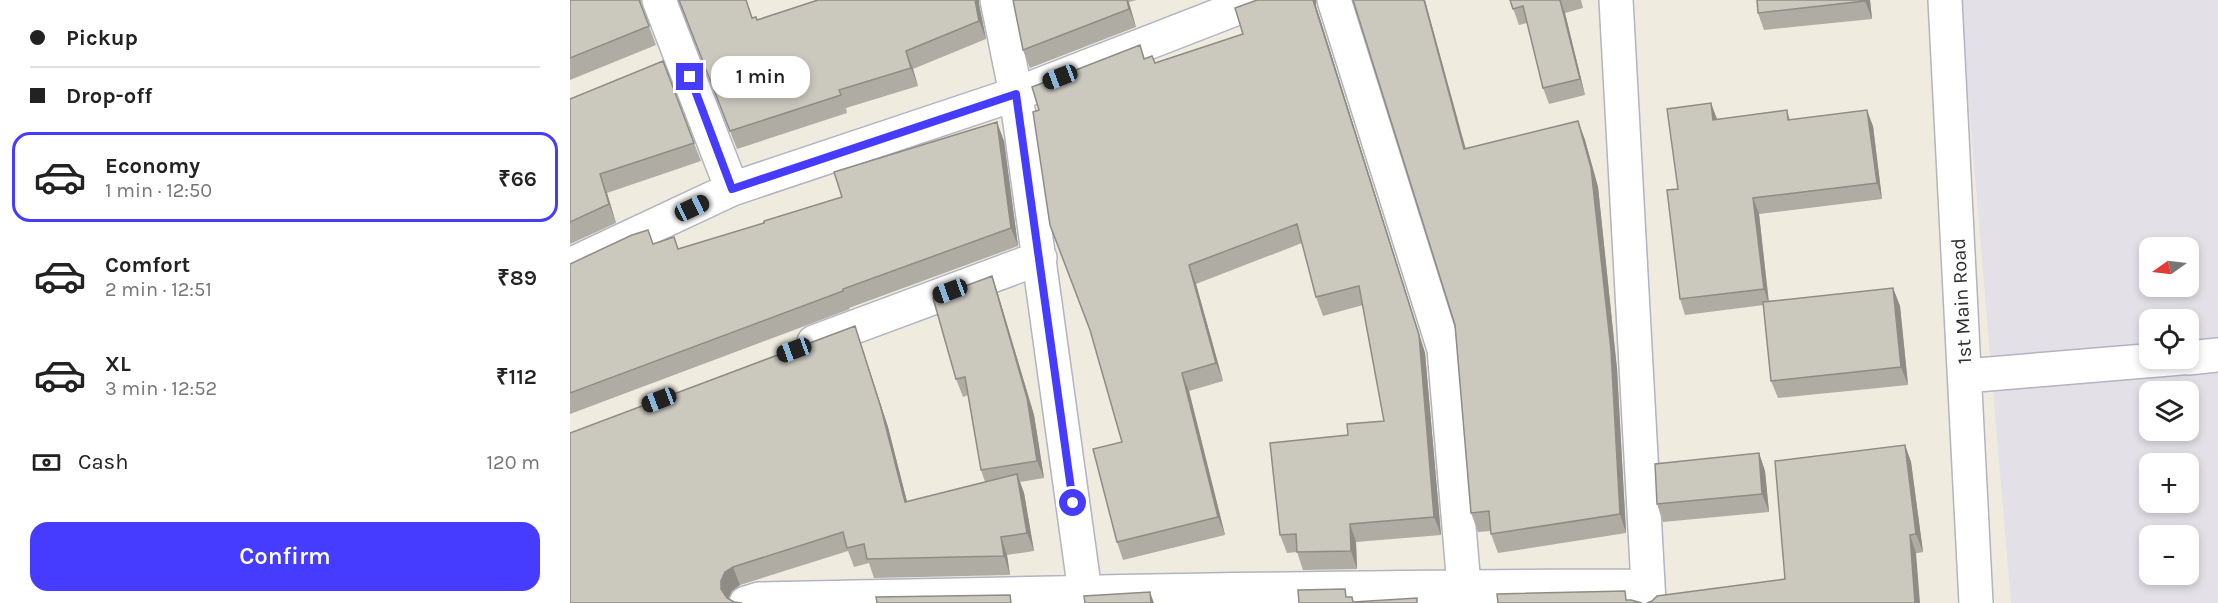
<!DOCTYPE html>
<meta charset="utf-8">
<style>
body{margin:0;font-family:Karla,sans-serif;background:#f6f6f6;color:#222;height:100vh;display:flex;flex-direction:column;font-size:22px;white-space:nowrap}
*{box-sizing:border-box;margin:0}
p{font-size:20px;color:#767676}
.icon{flex:none;width:33px;height:33px;fill:none;stroke:currentColor;stroke-width:2;stroke-linecap:round;stroke-linejoin:round}
.map{position:relative;flex:1;overflow:hidden}
.side{display:flex;flex-direction:column;background:#fff;width:570px}
.side>*{flex:none}
.hud{display:grid;align-content:center;height:132px;padding:0 30px;background:#fff}
.needle{width:39px;rotate:256deg}
.buttons{position:absolute;left:1569px;top:237px;display:grid;gap:12px}
.buttons a{display:grid;place-items:center;width:60px;height:60px;border-radius:12px;background:#fff;box-shadow:0 3px 9px #0003;font-size:30px}
.end{position:absolute;width:27px;height:27px;margin:-14px;border:8px solid #453cff;background:#fff;box-shadow:0 0 0 3px #fff}
.from{border-radius:50%}
.bubble{position:absolute;height:42px;border-radius:18px;background:#fff;box-shadow:0 3px 9px #0003;font-size:20px;font-weight:600;line-height:42px;text-align:center}
.car{position:absolute;width:18px;height:36px;margin:-18px -9px;border-radius:8px;box-shadow:0 0 4px 2px #0007;background:linear-gradient(#222 24%,#8ab4d8 0 40%,#222 0 76%,#8ab4d8 0 86%,#222 0)}
.hud b{display:flex;align-items:center;gap:21px;height:57px;font-size:22px}
.hud b+b{border-top:2px solid #e0e0e0}
.hud i{width:15px;height:15px;background:#222}
ul{padding:0;list-style:none}
li{display:flex;align-items:center;gap:18px;height:90px;margin:0 12px 9px;padding:0 18px;border:3px solid transparent;border-radius:18px}
li div{flex:1}
li b{display:block;font-size:22px}
li em{font-style:normal;font-weight:600}
li.active{border-color:#453cff}
li>.icon{width:54px;height:54px;stroke-width:1.5}
.pay{display:flex;align-items:center;gap:15px;height:66px;padding:0 30px;font-size:22px}
.pay p{margin-inline-start:auto}
.button{display:flex;gap:12px;margin-top:auto;padding:12px 30px}
.button a{flex:1;height:69px;border-radius:18px;background:#453cff;color:#fff;font-size:24px;font-weight:600;line-height:69px;text-align:center}
main{display:flex;flex:1;min-height:0}
.map>svg:first-child{display:block}
.industrial{fill:#e4e0e7;fill-rule:evenodd}
.lines{fill:none;stroke-linecap:round;stroke-linejoin:round}
.minor-casing{stroke:#b3b3c1;stroke-width:36}
.minor{stroke:#fff;stroke-width:33}
.wall{fill:#afaca3}
.shaded-wall{fill:#8e8c85}
.building{fill:#cbc8be;stroke:#8e8c85;stroke-width:1.5}
.route{stroke:#453cff;stroke-width:8}
.labels{text-anchor:middle;stroke-width:5;stroke-linejoin:round;paint-order:stroke}
.street-label{font-size:20px;fill:#2d2d2d;stroke:#fff}
</style>
<main>
<section class="side">
<div class="hud">
<b><i class="from"></i>Pickup</b>
<b><i></i>Drop-off</b>
</div>
<ul>
<li class="active"><svg class="icon" aria-label="car" viewBox="0 0 24 24"><path d="M5 17H2v-5l4-1 3-4h7l3 4 3 1v5h-3M9 17h6M6 11h13"/><circle cx="7" cy="17" r="2"/><circle cx="17" cy="17" r="2"/></svg><div><b>Economy</b><p>1 min · 12:50</p></div><em>₹66</em></li>
<li><svg class="icon" aria-label="car" viewBox="0 0 24 24"><path d="M5 17H2v-5l4-1 3-4h7l3 4 3 1v5h-3M9 17h6M6 11h13"/><circle cx="7" cy="17" r="2"/><circle cx="17" cy="17" r="2"/></svg><div><b>Comfort</b><p>2 min · 12:51</p></div><em>₹89</em></li>
<li><svg class="icon" aria-label="car" viewBox="0 0 24 24"><path d="M5 17H2v-5l4-1 3-4h7l3 4 3 1v5h-3M9 17h6M6 11h13"/><circle cx="7" cy="17" r="2"/><circle cx="17" cy="17" r="2"/></svg><div><b>XL</b><p>3 min · 12:52</p></div><em>₹112</em></li>
</ul>
<div class="pay"><svg class="icon" aria-label="cash" viewBox="0 0 24 24"><path d="M3 7h18v10H3z"/><circle cx="12" cy="12" r="2"/></svg>Cash<p>120 m</p></div>
<div class="button"><a>Confirm</a></div>
</section>
<div class="map">
<svg width="1648" height="603" viewBox="0 0 1648 603">
<rect width="100%" height="100%" fill="#efecdf"/>
<path class="industrial" d="M1390 0H1648V603H1441ZM1580 248H1618V286H1580ZM1580 320H1618V358H1580ZM1580 392H1618V430H1580ZM1580 464H1618V502H1580ZM1580 536H1618V574H1580Z"/>
<g class="lines">
<g class="minor-casing">
<path id="minor" d="M89 0 162 189
M427 0 446 94 515 592
M764 0 874 349 894 586
M1046 0 1079 603
M1375 0 1406 603
M0 265 162 189 446 94 688 0
M244 342 470 258
M1618 358 1648 355
M1395 376 1611 358
M176 603 189 599C485 593 781 586 1078 586"/>
</g>
<use href="#minor" class="minor"/>
</g>
<path class="wall" d="M0 0H71V5L86 45 0 80Z
M109 0 187 20 409 4 416 39 343 69 348 86 276 108 277 113 167 149Z
M443 0H567L559 2 566 27 460 68 453 50Z
M687 0H746V6L855 353 871 535 786 542 787 569 733 570 727 552 717 553 710 535 778 435 814 421 793 305 753 316 746 297 732 243 626 284 653 381 619 391 655 535 553 560 547 542 552 442 469 110 570 45 575 59 585 63 673 34Z
M940 0H1011L1013 8 995 13 1015 95 979 104 973 88 957 23 949 25Z
M1300 0 1302 19 1194 30 1188 13Z
M0 99 124 143 131 161 37 193 46 223 0 244Z
M1217 110 1220 120 1303 126 1312 199 1189 214 1199 302 1323 288 1330 306 1338 385 1208 398 1201 381 1194 305 1115 315 1110 299 1108 189 1146 119Z
M1008 121 1015 140 1028 187 1047 369 1056 533 928 553 921 534V531L908 532 901 513 885 325 896 149Z
M434 141 448 246 279 308 280 309 0 414V264L83 244 108 249 194 223 272 197Z
M422 276 428 294 464 415 474 478 450 482 454 493 464 551 437 555 440 575 304 578 299 563 284 567 278 551 170 585 162 591 158 599 164 602 0 603 285 326 318 427 337 502 415 482 411 470 398 395 393 397 386 379Z
M1335 445 1341 462 1353 552 1215 579Z
M1189 453 1195 471 1199 512 1093 522 1087 504Z"/>
<path class="shaded-wall" d="M405 0H409V4L416 39 409 21Z
M557 0H558L566 27 559 9Z
M743 0H746V6L855 353 871 535 864 517Z
M854 0H855L901 168 894 149Z
M990 0 995 13 1015 95 1010 79Z
M1295 0H1300L1302 19 1295 1Z
M336 51 343 69 348 86 341 68Z
M1141 103 1147 119 1143 120Z
M1297 110 1303 126 1312 199 1307 183Z
M1008 121 1015 140 1028 187 1047 369 1056 533 1050 514Z
M427 122 434 141 448 246 441 228Z
M30 174 37 193 46 223 39 204Z
M1183 198 1189 214 1199 305 1194 289Z
M619 265 626 284 653 381 646 363Z
M422 276 428 294 464 415 474 478 467 461Z
M1323 288 1330 306 1338 385 1331 367Z
M285 326 318 427 342 521 335 502Z
M612 373 619 391 655 535 648 517Z
M1335 445 1341 462 1353 552 1346 534Z
M1189 453 1195 471 1199 512 1192 494Z
M447 474 454 493 464 551 457 533Z
M780 524 786 542 787 569 781 551Z
M1340 535 1346 553 1350 603H1345Z
M431 537 437 555 440 575 434 556Z
M163 567 170 585 162 591 158 599 151 589V581L155 572Z
M580 592 584 603H581Z"/>
<path class="building" d="M0 0H69L79 26 0 58Z
M109 0H176L182 18 186 17 187 20 248 0H405L409 21 336 51 341 68 269 90 271 95 160 131Z
M443 0H557L559 9 453 50Z
M687 0H743L849 335 864 517 780 524 781 551 727 552 726 534 710 535 700 443 778 435 777 424 814 421 789 286 746 297 727 224 619 265 646 363 612 373 648 517 547 542 523 449 552 442 520 330 480 225 463 112 469 110 462 87 570 45 574 59 582 56 585 63 673 34 665 8Z
M783 0H854L894 149 1008 121 1021 168 1041 350 1050 514 921 534 919 511 901 513 885 325Z
M940 0H990L1010 79 973 88 953 6 943 9Z
M1187 0H1295V1L1188 13Z
M93 61 124 143 30 174 39 204 0 222V99Z
M1141 103 1143 120 1217 110 1218 120 1297 110 1307 183 1183 198 1194 289 1110 299 1097 190 1108 189 1097 109Z
M427 122 441 228 273 289V291L0 393V264L62 235 78 230 83 244 104 237 108 249 194 223V221L272 197 264 172Z
M422 276 457 398 467 461 411 470 395 377 386 379 363 298Z
M1323 288 1331 367 1201 381 1193 302Z
M285 326 311 408 335 502 447 474 457 533 431 537 434 556 297 559 294 544 277 548 273 532 163 567 155 572 151 581V589L157 598 164 602 172 603H0V433Z
M1335 445 1346 534 1340 535 1345 603H1077L1082 601 1087 596 1215 579 1205 461Z
M1189 453 1192 494 1087 504 1085 464Z
M775 589 776 597H782L783 602 847 598V603H729L728 590Z
M1055 591 1056 600H1061L1072 603H928L927 594Z
M580 592 581 603H515L514 596Z
M440 595 441 603H307L306 597Z"/>
<g class="lines">
<path class="route" d="M120 77 162 189 446 94 503 503"/>
</g>
<g class="labels">
<g class="street-label">
<text transform="translate(1391 301) rotate(-93)" y="7">1st Main Road</text>
</g>
</g>
</svg>
<div class="buttons">
<a><svg class="needle" viewBox="-14 -14 28 28"><path d="M0-13l5 13h-10z" fill="#e53935"/><path d="M0 13l5-13h-10z" fill="#767676"/></svg></a>
<a><svg class="icon" aria-label="locate" viewBox="0 0 24 24"><circle cx="12" cy="12" r="6"/><path d="M12 2v4M12 18v4M2 12h4M18 12h4"/></svg></a>
<a><svg class="icon" aria-label="layers" viewBox="0 0 24 24"><path d="M12 4l9 5-9 5-9-5zM3 14l9 5 9-5"/></svg></a>
<a>+</a>
<a>−</a>
</div>
<i class="end from" style="left:503px;top:503px"></i>
<i class="end" style="left:120px;top:77px"></i>
<div class="bubble" style="left:141px;top:56px;width:99px">1 min</div>
<i class="car" style="left:490px;top:77px;rotate:249deg"></i>
<i class="car" style="left:122px;top:208px;rotate:65deg"></i>
<i class="car" style="left:380px;top:291px;rotate:250deg"></i>
<i class="car" style="left:224px;top:350px;rotate:250deg"></i>
<i class="car" style="left:89px;top:400px;rotate:249deg"></i>
</div>
</main>
